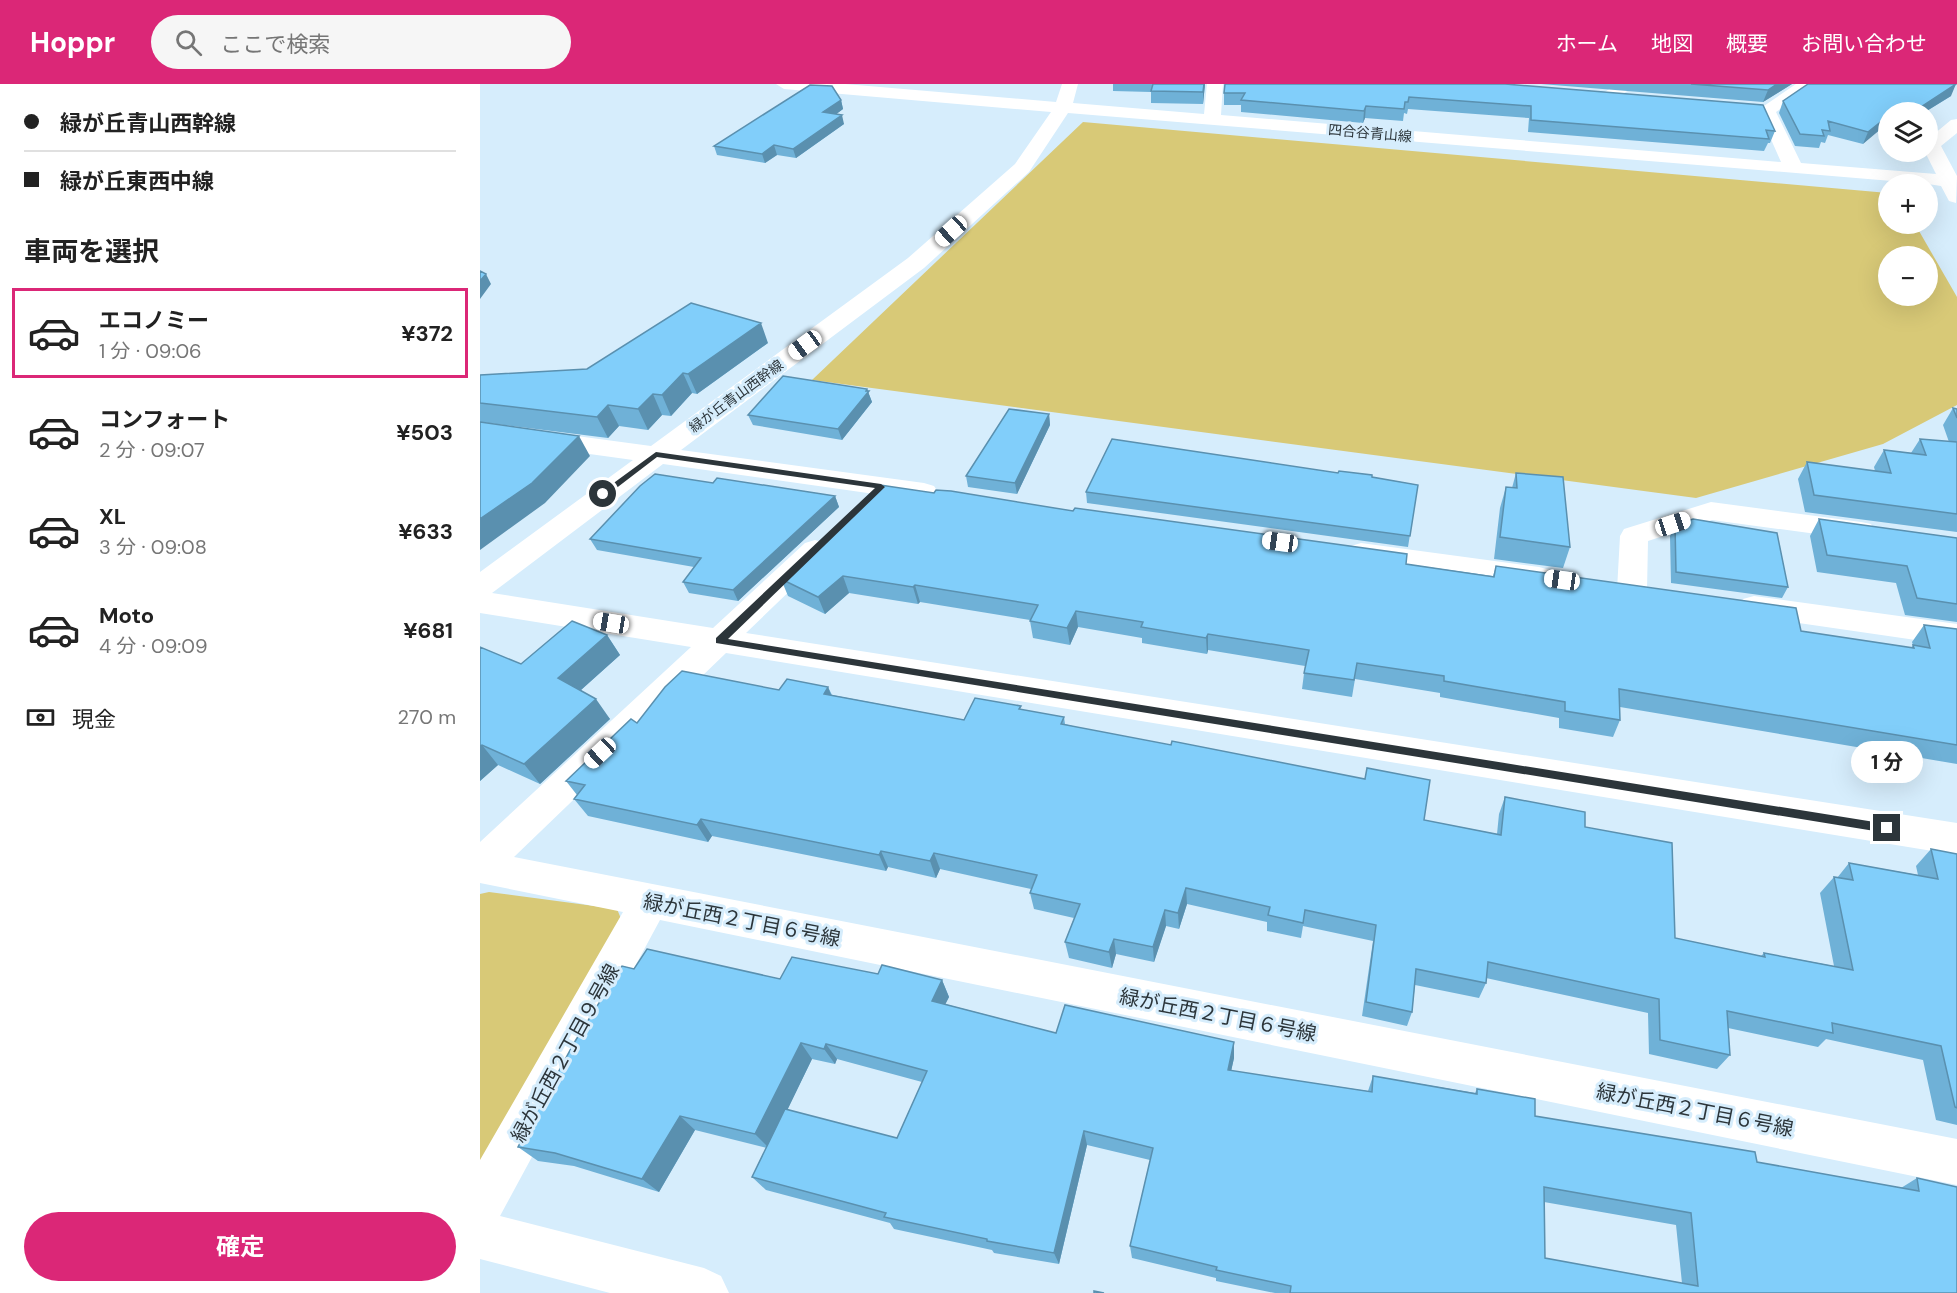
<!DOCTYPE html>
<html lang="ja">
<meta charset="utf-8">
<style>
body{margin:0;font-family:"DM Sans","Noto Sans JP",sans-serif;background:#f6f6f6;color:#222;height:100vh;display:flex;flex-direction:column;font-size:22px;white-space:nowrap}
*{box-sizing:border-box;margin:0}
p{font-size:20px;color:#767676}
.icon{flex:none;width:33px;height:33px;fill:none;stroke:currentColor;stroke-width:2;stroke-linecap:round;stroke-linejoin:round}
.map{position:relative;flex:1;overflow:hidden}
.sheet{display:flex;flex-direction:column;background:#fff;width:480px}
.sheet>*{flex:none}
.top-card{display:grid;align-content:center;height:132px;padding:0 24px;background:#fff}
.tools{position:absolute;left:1398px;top:18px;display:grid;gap:12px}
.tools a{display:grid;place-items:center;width:60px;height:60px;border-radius:50%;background:#fff;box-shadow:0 6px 24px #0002;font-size:30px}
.end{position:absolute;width:27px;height:27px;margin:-14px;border:8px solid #2c353a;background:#fff;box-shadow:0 0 0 3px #fff}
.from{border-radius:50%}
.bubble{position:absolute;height:42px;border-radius:21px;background:#fff;box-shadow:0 6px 24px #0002;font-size:20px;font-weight:700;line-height:42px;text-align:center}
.car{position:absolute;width:18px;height:36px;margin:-18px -9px;border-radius:8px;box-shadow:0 0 4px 2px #0007;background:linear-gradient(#fff 24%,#345 0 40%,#fff 0 76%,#345 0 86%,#fff 0)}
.top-card b{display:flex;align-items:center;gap:21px;height:57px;font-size:22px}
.top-card b+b{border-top:2px solid #e0e0e0}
.top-card i{width:15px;height:15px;background:#222}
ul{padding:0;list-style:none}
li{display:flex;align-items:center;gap:18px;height:90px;margin:0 12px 9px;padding:0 12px;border:3px solid transparent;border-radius:0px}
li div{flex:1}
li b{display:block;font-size:22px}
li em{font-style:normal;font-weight:700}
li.active{border-color:#db2777}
li>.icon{width:54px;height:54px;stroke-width:1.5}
h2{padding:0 24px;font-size:27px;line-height:72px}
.pay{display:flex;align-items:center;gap:15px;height:66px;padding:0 24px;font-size:22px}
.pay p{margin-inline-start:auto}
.cta{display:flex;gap:12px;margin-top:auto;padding:12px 24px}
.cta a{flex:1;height:69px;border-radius:36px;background:#db2777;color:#fff;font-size:24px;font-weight:700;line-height:69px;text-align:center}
header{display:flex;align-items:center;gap:36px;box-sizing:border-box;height:84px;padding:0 30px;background:#db2777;color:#fff}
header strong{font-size:28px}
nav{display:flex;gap:33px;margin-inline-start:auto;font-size:21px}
.search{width:420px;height:54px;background:#f6f6f6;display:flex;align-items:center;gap:15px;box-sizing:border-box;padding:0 21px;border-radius:33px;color:#767676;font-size:22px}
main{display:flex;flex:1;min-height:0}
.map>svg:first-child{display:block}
.green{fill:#d8c977;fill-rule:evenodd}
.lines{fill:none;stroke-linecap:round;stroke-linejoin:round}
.minor{fill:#fff;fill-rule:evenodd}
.wall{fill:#6fb1d7;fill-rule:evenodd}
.shaded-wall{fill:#5a90af}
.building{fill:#81cefa;stroke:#5a90af;stroke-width:1.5;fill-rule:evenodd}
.route{fill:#2c353a}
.labels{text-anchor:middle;stroke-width:6;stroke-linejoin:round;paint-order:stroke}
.far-street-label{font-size:14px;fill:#2c353a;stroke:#d6edfc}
.near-street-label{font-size:20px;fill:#2c353a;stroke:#d6edfc}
</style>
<header>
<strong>Hoppr</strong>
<div class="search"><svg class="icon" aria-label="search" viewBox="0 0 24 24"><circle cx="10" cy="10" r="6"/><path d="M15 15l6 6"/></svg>ここで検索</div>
<nav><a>ホーム</a><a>地図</a><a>概要</a><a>お問い合わせ</a></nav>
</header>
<main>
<section class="sheet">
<div class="top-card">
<b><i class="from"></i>緑が丘青山西幹線</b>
<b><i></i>緑が丘東西中線</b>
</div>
<h2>車両を選択</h2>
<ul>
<li class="active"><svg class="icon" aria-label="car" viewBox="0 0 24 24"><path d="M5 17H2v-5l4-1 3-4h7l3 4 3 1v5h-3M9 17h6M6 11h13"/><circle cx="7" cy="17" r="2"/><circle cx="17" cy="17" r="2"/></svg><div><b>エコノミー</b><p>1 分 · 09:06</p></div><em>¥372</em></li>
<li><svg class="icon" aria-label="car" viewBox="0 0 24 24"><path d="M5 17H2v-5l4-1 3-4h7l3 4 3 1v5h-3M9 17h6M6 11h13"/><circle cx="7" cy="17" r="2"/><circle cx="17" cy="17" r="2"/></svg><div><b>コンフォート</b><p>2 分 · 09:07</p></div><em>¥503</em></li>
<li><svg class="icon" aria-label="car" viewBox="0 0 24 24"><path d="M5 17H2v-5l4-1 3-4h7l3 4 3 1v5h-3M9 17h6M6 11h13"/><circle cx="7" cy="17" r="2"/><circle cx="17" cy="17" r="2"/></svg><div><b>XL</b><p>3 分 · 09:08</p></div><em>¥633</em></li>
<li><svg class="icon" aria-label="car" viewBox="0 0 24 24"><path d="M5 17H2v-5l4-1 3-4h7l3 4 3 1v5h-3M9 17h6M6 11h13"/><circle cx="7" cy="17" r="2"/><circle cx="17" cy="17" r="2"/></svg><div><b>Moto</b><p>4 分 · 09:09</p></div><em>¥681</em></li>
</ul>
<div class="pay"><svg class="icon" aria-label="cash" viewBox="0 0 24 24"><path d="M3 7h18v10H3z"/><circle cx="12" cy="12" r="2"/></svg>現金<p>270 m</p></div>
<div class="cta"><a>確定</a></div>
</section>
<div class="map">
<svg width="1477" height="1209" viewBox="0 0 1477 1209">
<rect width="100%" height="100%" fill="#d6edfc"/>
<path class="green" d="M603 38 1408 109V140H1435L1477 213V321L1403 360 1216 414 332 296ZM1408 172H1448V212H1408Z
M9 808 137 825 144 842 0 1094V810Z"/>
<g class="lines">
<path class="minor" d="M296 0H365L576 18 582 0H598L593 19 724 30 727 0H743L741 31 1301 78 1278 26 1316 0H1336L1296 28 1321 79 1456 90 1445 68H1448V55L1471 36 1477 35V49L1461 62 1477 92 1476 119 1469 117 1461 102 1448 100 588 29 549 88 444 184 201 366 444 399 454 402 458 408 454 414 444 417 183 380 12 509 233 544 325 459 335 456 345 459 350 466 345 473 266 549 1477 739V771L246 569 34 773 1477 1055V1101L180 836 20 1132 224 1184 241 1192 249 1209H130L0 1175V1076L143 828 0 799V758L211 563 0 529V488L153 376 0 355V339L171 362 428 174 535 80 571 28 304 5Z
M1137 0H1158L1132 17H1120L1117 13Z
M1231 418 1381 438 1391 440 1395 447 1391 454 1381 456 1232 436 1168 457 1167 506 1163 513 1152 517 1141 513 1137 506 1140 452 1144 445Z
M881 459 1059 483 1070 486 1074 493 1070 500 1059 503 871 476 866 469 871 462Z
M1274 512 1477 540V562L1263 531 1259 523 1263 515Z"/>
</g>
<path class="wall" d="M633 0H725L723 20 671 19V8L633 7Z
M1025 0 1295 47 1290 59H1288L1284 67 1048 48 1049 34 928 25 927 30 924 29 923 37 885 34 883 39 761 28V21H744V9Z
M1061 0H1312L1283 18Z
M1471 12 1445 28H1408L1383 60 1348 51 1345 59 1341 58 1339 64 1315 62 1299 29 1303 17Z
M361 16 363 25 356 30 364 40 316 74 297 71 285 79 237 71 234 62Z
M288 259 217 310 212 309 191 332 182 331 168 346 139 342 128 354 0 338V291L107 285Z
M387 305 392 318 362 356 273 341 268 331Z
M1473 324 1477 325V448L1325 428 1318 395 1327 378 1395 387 1394 383 1404 366 1431 369 1440 355 1469 358 1463 341Z
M569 330 570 341 537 410 488 403 486 392Z
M858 389 892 393 938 401 928 463 607 419 606 408Z
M1036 389 1090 463 1083 484 1014 475 1020 424 1026 403 1032 404Z
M454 409 593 427 926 480 1013 492 1016 482 1321 547 1431 564 1433 561 1432 558 1444 541 1477 545V680L1140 623V636L1133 653 1079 644V634L960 613V609L875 595 872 613 822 605 825 582 728 566 727 570 662 559V554L598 543 590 561 553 554 550 537V536L440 518 438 520 369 509 345 530 308 512 301 495Z
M355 412 359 423 258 517 209 509 203 498 214 483 117 466 110 455Z
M1339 435 1477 454V538L1425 531 1416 499 1337 488 1330 452Z
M1195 441 1308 503 1302 514 1191 499 1190 452Z
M127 551 140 571 101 606 130 635 60 700 18 681 0 697V563L41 580Z
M348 603 352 611 484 636 541 626 584 633 585 640 944 736 1017 750 1019 730 1025 713 1105 743 1195 854 1281 872 1284 869 1354 882 1340 809 1354 793 1357 794 1369 779 1438 791 1436 782 1451 765 1477 770V1041L1456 1036 1443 976 1346 955 1338 963 1248 944 1250 971 1237 985 1169 970 1168 929 1006 894V899L999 914 935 901 932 928 927 942 882 932 893 857 823 842 821 854 787 847V838L707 820 699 845 686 842 674 878 636 870 632 884 589 874 585 858 594 834 554 825 550 809 551 805 460 785 456 794 408 783 406 787 232 752 228 758 108 732 94 715 97 711 86 697 157 639 299 606Z
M154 885 300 895 398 890 462 896 469 913 465 920 576 949 754 974 751 987 888 1007 893 992 995 1009 997 1005 1055 1032 1277 1078 1421 1104 1437 1094 1477 1209H795L736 1197V1194L652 1174 650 1162 670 1076 607 1061 579 1180 514 1169 512 1166 414 1145 410 1139 286 1106 272 1093 287 1064 215 1046 179 1108 94 1082 58 1077 38 1063ZM332 975 355 980 357 975 442 998 417 1054 307 1026ZM1064 1118 1196 1141 1202 1199 1065 1174Z"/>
<path class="shaded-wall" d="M724 0H725L723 20V8Z
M1297 0H1312L1283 18 1288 6Z
M1476 0 1471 12 1445 28H1436L1438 25Z
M361 16 363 25 346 38 343 28Z
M1422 21 1419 28H1412Z
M886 22 885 34 883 39 884 27Z
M362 31 364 40 316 74 313 65Z
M1408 32V39L1383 60 1388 48Z
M294 61 297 71 285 79 282 70Z
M6 190 11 200 0 215V197Z
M281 239 288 259 217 310 208 290Z
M203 289 212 309 191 332 182 311Z
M387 305 392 318 362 356 358 345Z
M173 310 182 331 168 346 158 325Z
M128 321 139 342 128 354 117 333Z
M569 330 570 341 537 410 535 399Z
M99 352 110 372 65 419 0 466V435Z
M355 412 359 423 258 517 253 506Z
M363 492 369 509 345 530 338 513Z
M435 501 440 518 438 520 433 503Z
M596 527 598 543 590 561 587 544Z
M728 550V566L727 570 726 554Z
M127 551 140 571 92 614 78 594Z
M348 603 355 621 344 610Z
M116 615 130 635 60 700 44 680Z
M2 661 18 681 0 697V662Z
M221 735 232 752 228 758 217 741Z
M401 767 408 783 406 787 399 771Z
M454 769 460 785 456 794 450 777Z
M706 804 707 820 699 845 698 829Z
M685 826 686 842 674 878 673 863Z
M634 855 636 870 632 884 629 868Z
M462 896 469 913 459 933 452 917Z
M754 958V974L748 1001V986Z
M321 959 332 975 289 1064 275 1050Z
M346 960 357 975 355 980 344 965Z
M200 1032 215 1046 179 1108 162 1095Z
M604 1047 607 1061 579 1180 574 1169Z"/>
<path class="building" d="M673 0H724L723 8 671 7Z
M745 0H1025L1283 21 1295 47 1286 46 1289 55 1051 36V22L929 13 928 18H925L924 25 886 22 884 27 761 16 765 9H744Z
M1211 0H1297L1288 6Z
M1328 0H1476L1438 25 1422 21 1412 28H1408V32L1388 48 1348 37 1350 47 1342 46 1344 52 1320 50 1303 17Z
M330 1 352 2 361 16 343 28 362 31 313 65 294 61 282 70 234 62Z
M0 187 6 190 0 197Z
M211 219 281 239 208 290 203 289 182 311 173 310 158 325 128 321 117 333 0 319V291L107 285Z
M303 292 387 305 386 307H389L358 345 268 331Z
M1473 324 1477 325V334Z
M529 325 569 330 535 399 486 392Z
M0 338 99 352 52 399 0 435Z
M632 355 858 389 859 387 892 391V393L938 401 930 452 606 408Z
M1440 355 1477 358V430L1334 411 1327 378 1411 389 1404 366 1446 371Z
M1036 389 1083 393 1090 463 1020 453 1026 403 1037 404Z
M175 390 233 399 237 394 355 412 253 506 203 498 221 474 110 455 160 402Z
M400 401 454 409 456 406 471 407 593 427 595 424 927 470 926 480 1014 493 1016 482 1316 524 1321 547 1434 564 1433 561 1450 564 1444 541 1477 545V661L1139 605 1140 636 1085 627V618L964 597V592L877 579 874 596 824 589 829 566 728 550 726 554 661 543 663 538 596 527 587 544 550 537 558 521 435 501 433 503 363 492 338 513 301 495Z
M1213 435 1297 449 1308 503 1196 488 1195 441Z
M1339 435 1477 454V520L1437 514 1427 482 1347 471Z
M92 537 127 551 78 594 116 615 44 680 2 661 0 662V563L41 580Z
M202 587 299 606 307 595 348 603 344 610 484 636 495 614 541 622 539 625 584 633 581 640 691 661 692 657 885 695 887 684 950 696 944 736 1021 751 1025 713 1105 728V743L1192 759 1195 854 1285 873 1284 869 1373 886 1354 793 1373 796 1369 779 1458 795 1451 765 1477 770V1024L1475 1023 1461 962 1352 939 1353 949 1247 927 1250 971 1180 956 1179 915 1008 878 1006 899 936 885 932 928 886 918 896 841 825 826 823 839 788 831 790 823 706 804 698 829 685 826 673 863 634 855 629 868 585 858 600 820 550 809 557 791 454 769 450 777 401 767 399 771 221 735 217 741 94 715 105 701 86 697 151 635 157 639 185 603Z
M167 865 300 895 312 873 398 890 402 881 462 896 452 917 576 949 585 921 754 958 748 986 892 1008 893 992 997 1010V1005L1055 1015V1032L1275 1068 1277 1078 1439 1107 1437 1094 1477 1103V1209H810L811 1202 736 1186 737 1183 650 1162 673 1064 604 1047 574 1169 507 1157V1155L404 1133 406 1129 272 1093 305 1025 417 1054 447 987 346 960 344 965 321 959 275 1050 200 1032 162 1095 75 1069 38 1063 94 959 142 882 154 885ZM1064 1103 1211 1129 1218 1202 1065 1174Z
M614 1207 624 1209H614Z"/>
<path class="route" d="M176 368 401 400 405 403 248 555 1407 740 1412 744 1407 749 236 559V554L395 404 177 373 126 412H120V409Z"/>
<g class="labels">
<g class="far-street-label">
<text transform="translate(890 49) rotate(5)" y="5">四合谷青山線</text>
<text transform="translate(256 312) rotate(-36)" y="5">緑が丘青山西幹線</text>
</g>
<g class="near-street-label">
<text transform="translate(262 836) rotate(11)" y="7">緑が丘西２丁目６号線</text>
<text transform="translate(738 931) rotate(11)" y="7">緑が丘西２丁目６号線</text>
<text transform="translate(85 969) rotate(-61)" y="7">緑が丘西２丁目９号線</text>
<text transform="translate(1215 1026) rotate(11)" y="7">緑が丘西２丁目６号線</text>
</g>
</g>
</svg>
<div class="tools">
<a><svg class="icon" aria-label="layers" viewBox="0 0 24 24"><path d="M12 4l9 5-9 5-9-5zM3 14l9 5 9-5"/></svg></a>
<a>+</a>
<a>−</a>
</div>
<i class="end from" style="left:123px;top:410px"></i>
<i class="end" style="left:1407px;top:744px"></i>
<div class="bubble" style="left:1371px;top:657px;width:72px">1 分</div>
<i class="car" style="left:471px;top:147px;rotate:228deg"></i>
<i class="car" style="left:325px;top:261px;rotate:234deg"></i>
<i class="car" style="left:1193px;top:440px;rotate:72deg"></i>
<i class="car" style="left:800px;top:458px;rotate:278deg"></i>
<i class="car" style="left:1082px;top:496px;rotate:278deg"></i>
<i class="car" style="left:131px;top:539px;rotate:279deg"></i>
<i class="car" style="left:120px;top:669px;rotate:227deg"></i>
</div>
</main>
